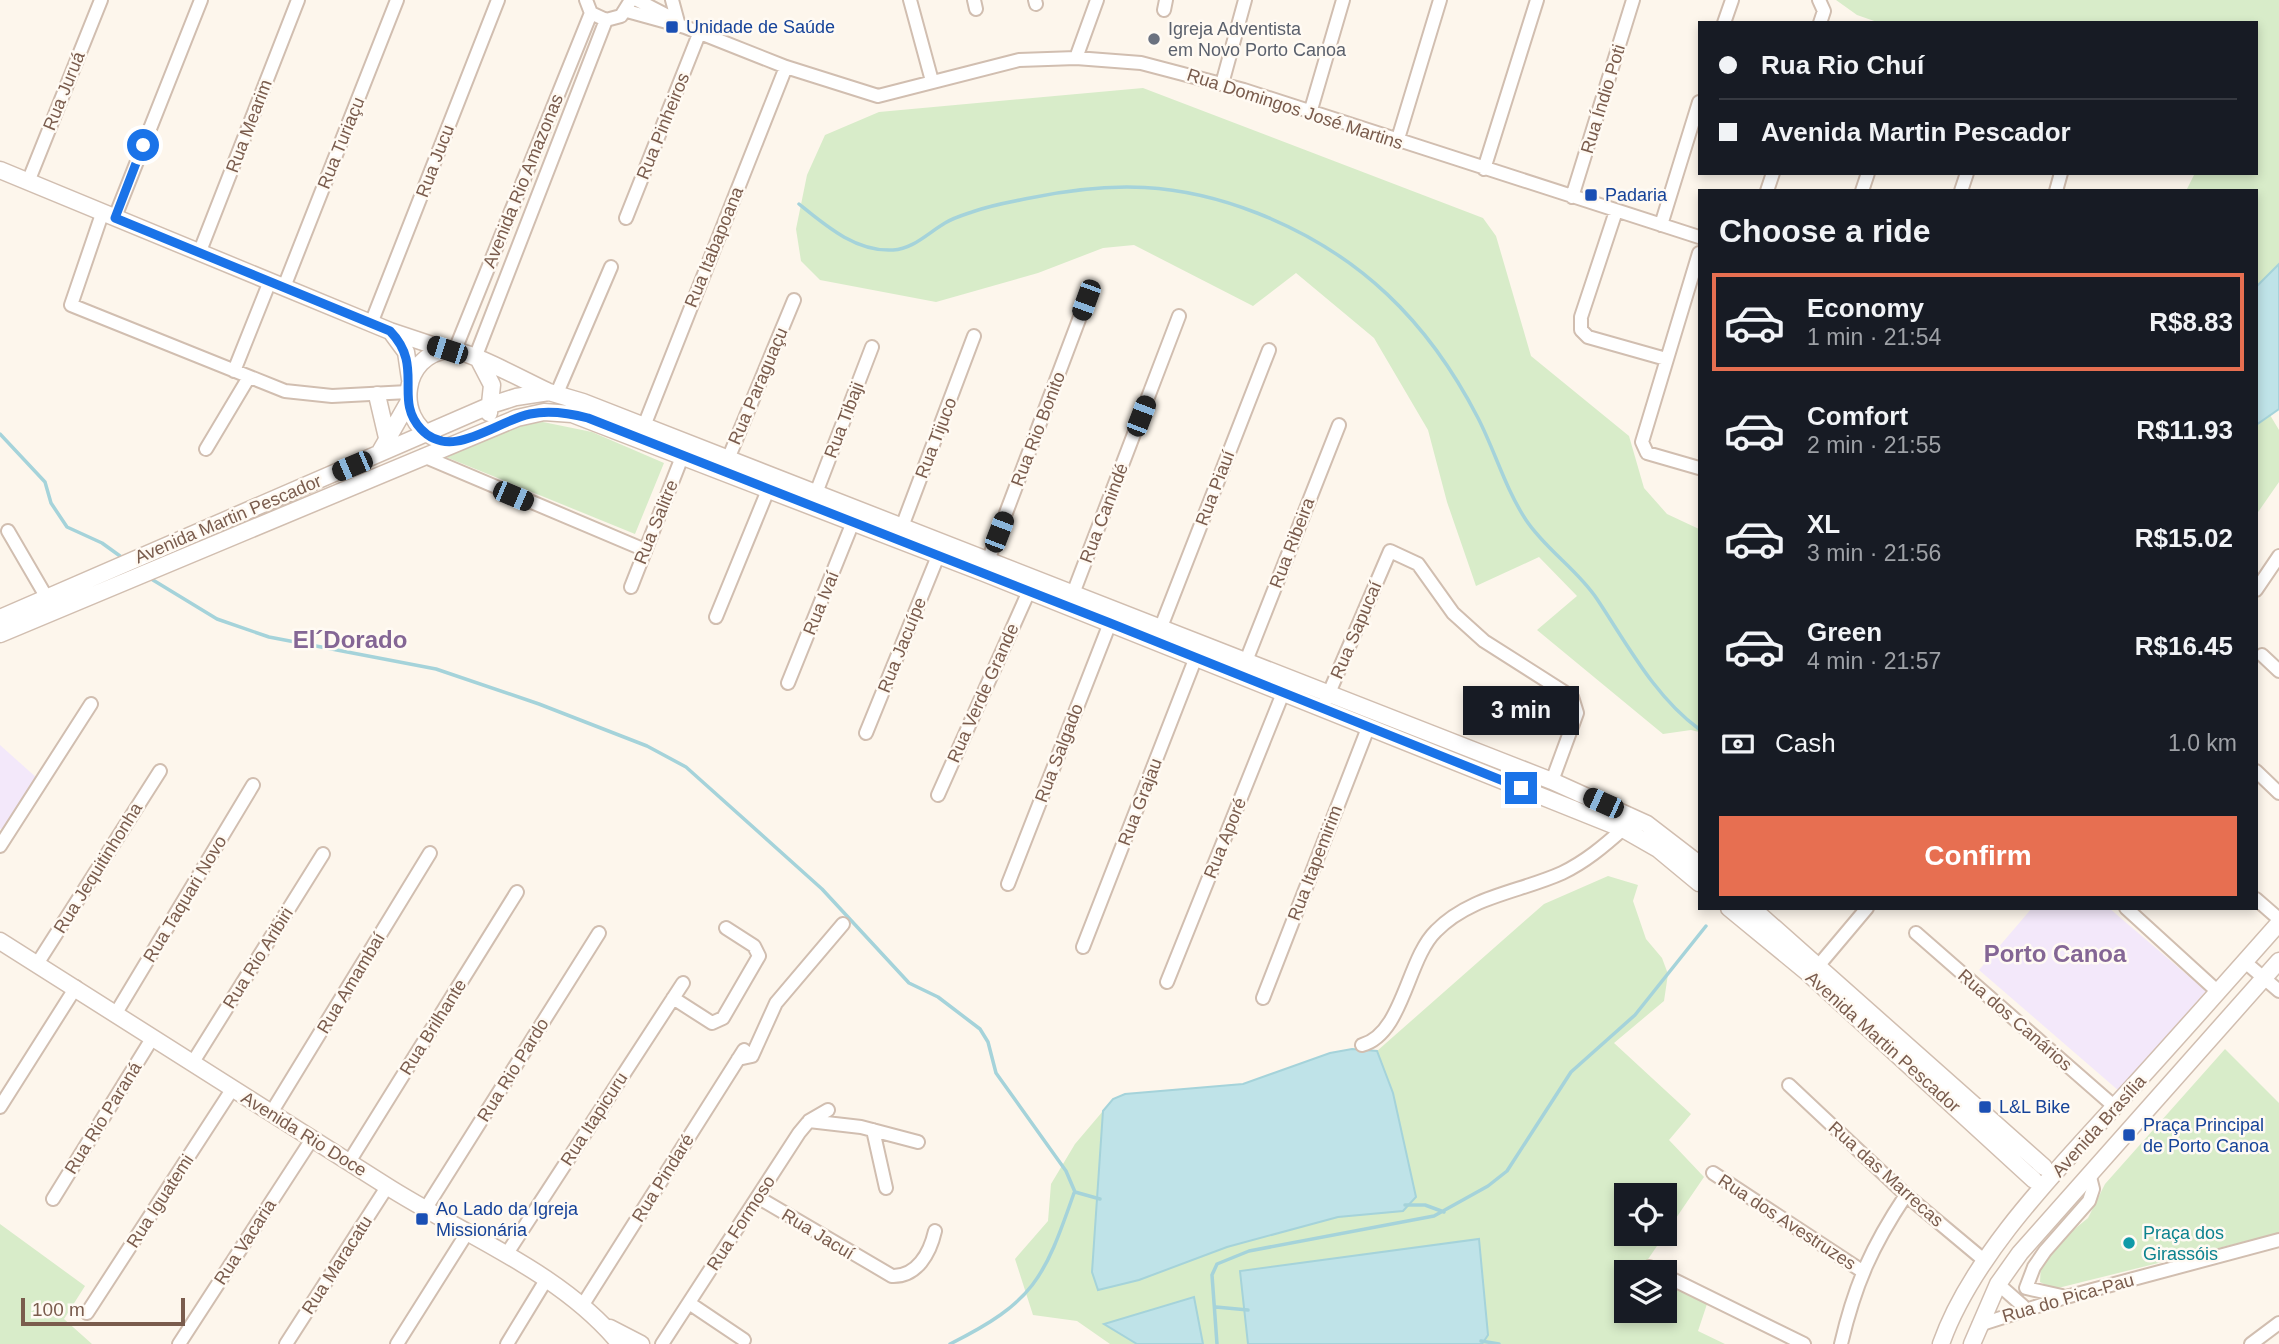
<!DOCTYPE html>
<meta charset="utf-8">
<style>
body{margin:0;font-family:Arial,sans-serif;background:#20242c;color:#f1f3f6;height:100vh;display:flex;flex-direction:column;font-size:26px;white-space:nowrap}
*{box-sizing:border-box;margin:0}
p{font-size:23px;color:#9ea1a6}
.icon{flex:none;width:38px;height:38px;fill:none;stroke:currentColor;stroke-width:2;stroke-linecap:round;stroke-linejoin:round}
.map{position:relative;flex:1;overflow:hidden}
.drawer{position:absolute;left:1698px;top:189px;width:560px;height:721px;display:flex;flex-direction:column;background:#171b24;border-radius:0px;box-shadow:0 4px 10px #0003}
.drawer>*{flex:none}
.hud{position:absolute;left:1698px;top:21px;width:560px;height:154px;border-radius:0px;box-shadow:0 4px 10px #0003;display:grid;align-content:center;height:154px;padding:0 21px;background:#171b24}
.buttons{position:absolute;left:1614px;top:1183px;display:grid;gap:14px}
.buttons a{display:grid;place-items:center;width:63px;height:63px;border-radius:0px;background:#171b24;box-shadow:0 4px 10px #0003;font-size:35px}
.scale{position:absolute;left:21px;bottom:18px;width:164px;box-sizing:border-box;padding-left:7px;border:4px solid #7a5c4d;border-top:0;font-size:19px;line-height:24px;white-space:nowrap;color:#7a5c4d;-webkit-text-stroke:5px #fffaf3;paint-order:stroke}
.end{position:absolute;width:32px;height:32px;margin:-16px;border:9px solid #1a73e8;background:#fff;box-shadow:0 0 0 4px #fff}
.from{border-radius:50%}
.bubble{position:absolute;height:49px;border-radius:0px;background:#171b24;box-shadow:0 4px 10px #0003;font-size:23px;font-weight:800;line-height:49px;text-align:center}
.car{position:absolute;width:21px;height:42px;margin:-21px -10px;border-radius:9px;box-shadow:0 0 5px 2px #0007;background:linear-gradient(#222 24%,#8ab4d8 0 40%,#222 0 76%,#8ab4d8 0 86%,#222 0)}
.hud b{display:flex;align-items:center;gap:24px;height:66px;font-size:26px}
.hud b+b{border-top:2px solid #363941}
.hud i{width:18px;height:18px;background:#f1f3f6}
ul{padding:0;list-style:none}
li{display:flex;align-items:center;gap:21px;height:98px;margin:0 14px 10px;padding:0 7px;border:4px solid transparent;border-radius:0px}
li div{flex:1}
li b{display:block;font-size:26px}
li em{font-style:normal;font-weight:800}
li.on{border-color:#e76f51}
li>.icon{width:63px;height:63px;stroke-width:1.5}
h2{padding:0 21px;font-size:32px;line-height:84px}
.pay{display:flex;align-items:center;gap:18px;height:77px;padding:0 21px;font-size:26px}
.pay p{margin-inline-start:auto}
.button{display:flex;gap:14px;margin-top:auto;padding:14px 21px}
.button a{flex:1;height:80px;border-radius:0px;background:#e76f51;color:#fff;font-size:28px;font-weight:800;line-height:80px;text-align:center}
.map>svg:first-child{display:block}
.education{fill:#f3e8fa}
.green{fill:#d8ecc9;fill-rule:evenodd}
.water{fill:#bfe3e8;stroke:#a5d3da;stroke-width:2}
.lines{fill:none;stroke-linecap:round;stroke-linejoin:round}
.stream{stroke:#a5d3da;stroke-width:3.5}
.minor-casing{stroke:#d1beb0;stroke-width:16}
.tertiary-casing{stroke:#d1beb0;stroke-width:19}
.minor{stroke:#fff;stroke-width:12}
.tertiary{stroke:#fff;stroke-width:16}
.route{stroke:#1a73e8;stroke-width:9}
.transit-dot{fill:#1a4fb4;stroke:#fffaf3;stroke-width:2.5}
.worship-dot{fill:#6b7280;stroke:#fffaf3;stroke-width:2.5}
.culture-dot{fill:#0f9aa8;stroke:#fffaf3;stroke-width:2.5}
.labels{text-anchor:middle;stroke-width:5;stroke-linejoin:round;paint-order:stroke}
.transit-label{font-size:18px;fill:#164399;stroke:#fffaf3;text-anchor:start}
.worship-label{font-size:18px;fill:#5b616d;stroke:#fffaf3;text-anchor:start}
.street-label{font-size:18px;fill:#7a5c4d;stroke:#fffaf3}
.culture-label{font-size:18px;fill:#0d838f;stroke:#fffaf3;text-anchor:start}
.district-label{font-size:24px;font-weight:bold;fill:#846695;stroke:#fffaf3}
</style>
<div class="map">
<svg width="2279" height="1344" viewBox="0 0 2279 1344">
<rect width="100%" height="100%" fill="#fdf6ec"/>
<path class="education" d="M0 745 38 779 5 834 0 828Z
M2032 908H2109L2206 991 2119 1091 1979 970Z"/>
<path class="green" d="M1836 0H2279V264L2256 287V191H2186L2195 173H2256V23H1880L1857 15Z
M1143 88 1483 218 1496 236 1531 356 1629 436 1644 488 1667 514 1699 529V732L1691 730 1663 734 1537 630 1577 596 1539 557 1476 586 1447 502 1428 430 1374 338 1296 273 1253 306 1134 245 1103 248 1038 273 936 302 820 280 801 261 796 229 807 175 825 135 879 112Z
M2270 415 2279 430V482L2256 515V425Z
M543 422 592 432 664 463 635 534 441 455 521 424Z
M1608 876 1638 885 1633 901 1646 939 1662 958 1668 974 1664 1001 1614 1043 1691 1114 1669 1140 1704 1177 1642 1268 1649 1272H1626V1311H1664V1280L1708 1301 1698 1331 1725 1344H1482L1488 1335 1479 1239 1240 1271 1248 1344H1203L1194 1297 1105 1324 1137 1344H1110L1077 1321 1033 1315 1015 1259 1048 1221 1051 1184 1075 1144 1103 1111 1092 1272 1139 1280 1227 1247 1338 1217 1403 1211 1416 1197 1393 1093 1377 1051 1544 904ZM1626 1195H1664V1234H1626Z
M2225 1049 2279 1103V1233L2054 1289 2040 1282 2041 1264 2061 1240 2088 1218 2105 1184Z
M0 1224 85 1286 64 1319 92 1344H0Z"/>
<path class="water" d="M2279 264V409L2256 425V287Z
M1352 1049 1377 1051 1393 1093 1416 1197 1403 1211 1338 1217 1227 1247 1139 1280 1098 1290 1092 1272 1103 1111 1113 1099 1125 1094 1243 1084 1330 1053Z
M1479 1239 1488 1335 1482 1344H1248L1240 1271Z
M1194 1297 1203 1344H1137L1104 1324Z"/>
<g class="lines">
<path class="stream" d="M799 204C826 226 856 252 893 250 913 249 928 233 945 223 953 218 963 215 972 212 991 205 1010 202 1030 198 1112 181 1178 182 1257 213 1359 253 1428 321 1478 418 1495 451 1505 488 1526 520 1546 550 1577 569 1597 599 1627 644 1655 697 1699 729
M0 434 45 482 51 503 67 527 102 543 120 556
M148 577 217 619 269 637 436 669 539 704 647 746 686 767 822 889 909 983 938 997 980 1029 988 1042 996 1073 1066 1171 1075 1192 1100 1199
M1405 1205H1425L1444 1212
M1216 1307 1248 1310
M1481 1341 1499 1344
M950 1344C1034 1302 1044 1279 1074 1193
M1217 1344 1212 1275 1217 1264 1249 1251 1434 1216 1488 1186 1507 1171 1571 1072 1635 1015 1706 926"/>
<g class="minor-casing">
<path id="minor" d="M586 0 591 13 606 20 621 16 631 0
M637 0 670 17
M672 0 678 22
M910 0 932 81
M974 0 976 9
M1035 0 1036 4
M1819 0 1824 11 1820 23
M1164 10 1166 0
M627 11 685 27 786 67 878 96 1019 60 1076 58 1141 63 1244 90 1699 237
M1724 23 1732 0
M1076 58 1097 0
M1222 84 1245 0
M1310 113 1343 0
M1397 142 1440 0
M1484 169 1537 0
M28 182 101 0
M1767 191 1773 173
M1862 191 1868 173
M1961 191 1967 173
M2056 191 2061 173
M1572 197 1633 0
M1616 211 1581 317V330L1588 337 1666 359
M102 214 71 305 285 391 332 396 408 392
M115 217 201 0
M626 218 699 34
M1661 225 1699 102
M200 251 298 0
M1699 253 1642 442 1647 453 1699 468
M284 287 397 0
M372 321 498 0
M455 350 591 13
M475 358 606 20
M234 371 270 281
M557 393 611 267
M644 426 786 67
M206 449 249 377
M423 456 645 550
M726 464 794 300
M816 493 872 347
M8 531 47 598
M900 532 974 336
M989 558 1086 301
M631 587 682 457
M2256 590 2279 556
M1074 591 1179 316
M716 617 768 490
M1161 627 1269 350
M2262 655 2279 671
M1246 661 1339 425
M788 683 853 522
M1326 700 1390 551 1418 564 1453 613 1484 641 1572 697 1577 713 1552 781
M866 733 938 556
M2256 771 2279 793
M938 795 1029 591
M0 846 91 704
M1008 884 1110 623
M2256 899 2279 919
M2126 908 2217 991
M1916 933 2115 1107
M1083 947 1196 657
M2245 962 2279 991
M37 964 160 771
M1819 965 1867 908
M1167 982 1283 693
M673 998 712 1023 723 1018 759 956 754 946 726 928
M1263 998 1368 728
M116 1013 253 785
M1362 1045C1403 1034 1407 959 1436 931 1470 896 1520 892 1562 873 1585 862 1604 846 1623 829
M738 1059 752 1056 776 1003 843 924
M193 1062 323 854
M1789 1085 1906 1195 1985 1261
M0 1107 76 987
M271 1113 430 853
M809 1121 861 1127 918 1142
M873 1130 886 1188
M349 1162 517 892
M1713 1173 1862 1271
M759 1198 892 1276C917 1277 930 1253 935 1231
M53 1199 153 1037
M426 1208 599 933
M506 1255 683 983
M1649 1267 1659 1272
M1664 1275 1804 1344
M1998 1284 2023 1306
M2062 1296 2026 1288 2034 1267 2045 1251 2089 1201 2093 1189 2090 1177
M689 1303 744 1340
M582 1306 744 1050
M87 1313 233 1088
M1979 1325 2066 1297 2279 1240
M179 1344 312 1139
M286 1344 387 1187
M397 1344 467 1233
M507 1344 546 1280
M662 1344 799 1133 809 1121 828 1110
M1841 1344C1855 1284 1872 1246 1906 1195
M2251 1344 2279 1323"/>
</g>
<g class="tertiary-casing">
<path id="tertiary" d="M0 170 390 331 447 350
M392 333 406 352 410 379
M479 360 492 385 489 413
M377 395 388 442
M433 437C395 418 402 355 448 350 466 348 527 382 547 391
M380 452 408 403
M0 618 491 405 516 397 549 392 583 402 1552 781 1647 824 1699 864
M0 634 517 418 544 412 572 414 984 573 1623 829 1658 849 1699 883
M1729 908 1808 973 2034 1180
M1752 908 2044 1167
M0 941C129 1022 257 1104 385 1185 463 1235 560 1271 620 1344
M610 1328 641 1344
M1941 1344C1971 1258 2055 1172 2116 1105 2171 1045 2225 984 2279 923
M1972 1344 1998 1284 2020 1253 2279 961"/>
</g>
<use href="#minor" class="minor"/>
<use href="#tertiary" class="tertiary"/>
</g>
<g class="lines">
<path class="route" d="M143 145 115 218 390 331C425 367 393 399 421 429 451 462 496 421 530 414 550 410 569 413 588 418L1110 623 1521 788"/>
</g>
<g class="transit-dot">
<rect x="665" y="20" width="14" height="14" rx="3.5"/>
<rect x="1584" y="188" width="14" height="14" rx="3.5"/>
<rect x="1978" y="1100" width="14" height="14" rx="3.5"/>
<rect x="2122" y="1128" width="14" height="14" rx="3.5"/>
<rect x="415" y="1212" width="14" height="14" rx="3.5"/>
</g>
<circle class="worship-dot" cx="1154" cy="39" r="7"/>
<circle class="culture-dot" cx="2129" cy="1243" r="7"/>
<g class="labels">
<g class="transit-label">
<text x="686" y="33">Unidade de Saúde</text>
<text x="1605" y="201">Padaria</text>
<text x="1999" y="1113">L&amp;L Bike</text>
<text x="2143" y="1131">Praça Principal<tspan x="2143" dy="21">de Porto Canoa</tspan></text>
<text x="436" y="1215">Ao Lado da Igreja<tspan x="436" dy="21">Missionária</tspan></text>
</g>
<g class="worship-label">
<text x="1168" y="35">Igreja Adventista<tspan x="1168" dy="21">em Novo Porto Canoa</tspan></text>
</g>
<g class="street-label">
<text transform="translate(64 91) rotate(-68)" y="6">Rua Juruá</text>
<text transform="translate(1603 99) rotate(-73)" y="6">Rua Índio Poti</text>
<text transform="translate(1295 109) rotate(18)" y="6">Rua Domingos José Martins</text>
<text transform="translate(249 126) rotate(-69)" y="6">Rua Mearim</text>
<text transform="translate(663 126) rotate(-68)" y="6">Rua Pinheiros</text>
<text transform="translate(341 143) rotate(-68)" y="6">Rua Turiaçu</text>
<text transform="translate(435 161) rotate(-69)" y="6">Rua Jucu</text>
<text transform="translate(523 181) rotate(-68)" y="6">Avenida Rio Amazonas</text>
<text transform="translate(714 247) rotate(-68)" y="6">Rua Itabapoana</text>
<text transform="translate(758 386) rotate(-67)" y="6">Rua Paraguaçu</text>
<text transform="translate(844 420) rotate(-69)" y="6">Rua Tibaji</text>
<text transform="translate(1038 429) rotate(-69)" y="6">Rua Rio Bonito</text>
<text transform="translate(936 438) rotate(-69)" y="6">Rua Tijuco</text>
<text transform="translate(1215 488) rotate(-69)" y="6">Rua Piauí</text>
<text transform="translate(1104 513) rotate(-69)" y="6">Rua Canindé</text>
<text transform="translate(228 519) rotate(-23)" y="6">Avenida Martin Pescador</text>
<text transform="translate(656 522) rotate(-68)" y="6">Rua Salitre</text>
<text transform="translate(1292 543) rotate(-69)" y="6">Rua Ribeira</text>
<text transform="translate(821 603) rotate(-68)" y="6">Rua Ivaí</text>
<text transform="translate(1356 630) rotate(-67)" y="6">Rua Sapucaí</text>
<text transform="translate(902 645) rotate(-68)" y="6">Rua Jacuípe</text>
<text transform="translate(983 693) rotate(-66)" y="6">Rua Verde Grande</text>
<text transform="translate(1059 753) rotate(-69)" y="6">Rua Salgado</text>
<text transform="translate(1140 802) rotate(-69)" y="6">Rua Grajau</text>
<text transform="translate(1225 838) rotate(-68)" y="6">Rua Aporé</text>
<text transform="translate(1315 863) rotate(-69)" y="6">Rua Itapemirim</text>
<text transform="translate(98 868) rotate(-58)" y="6">Rua Jequitinhonha</text>
<text transform="translate(185 899) rotate(-59)" y="6">Rua Taquari Novo</text>
<text transform="translate(258 958) rotate(-58)" y="6">Rua Rio Aribiri</text>
<text transform="translate(351 983) rotate(-59)" y="6">Rua Amambaí</text>
<text transform="translate(2015 1020) rotate(41)" y="6">Rua dos Canários</text>
<text transform="translate(433 1027) rotate(-58)" y="6">Rua Brilhante</text>
<text transform="translate(1883 1042) rotate(42)" y="6">Avenida Martin Pescador</text>
<text transform="translate(513 1070) rotate(-58)" y="6">Rua Rio Pardo</text>
<text transform="translate(103 1118) rotate(-58)" y="6">Rua Rio Paraná</text>
<text transform="translate(594 1119) rotate(-57)" y="6">Rua Itapicuru</text>
<text transform="translate(2099 1126) rotate(-48)" y="6">Avenida Brasília</text>
<text transform="translate(304 1134) rotate(32)" y="6">Avenida Rio Doce</text>
<text transform="translate(1886 1174) rotate(42)" y="6">Rua das Marrecas</text>
<text transform="translate(663 1178) rotate(-58)" y="6">Rua Pindaré</text>
<text transform="translate(160 1201) rotate(-57)" y="6">Rua Iguatemi</text>
<text transform="translate(1787 1222) rotate(33)" y="6">Rua dos Avestruzes</text>
<text transform="translate(741 1223) rotate(-57)" y="6">Rua Formoso</text>
<text transform="translate(818 1234) rotate(31)" y="6">Rua Jacuí</text>
<text transform="translate(245 1242) rotate(-57)" y="6">Rua Vacaria</text>
<text transform="translate(337 1265) rotate(-57)" y="6">Rua Maracatu</text>
<text transform="translate(2068 1298) rotate(-16)" y="6">Rua do Pica-Pau</text>
</g>
<g class="culture-label">
<text x="2143" y="1239">Praça dos<tspan x="2143" dy="21">Girassóis</tspan></text>
</g>
<g class="district-label">
<text x="350" y="648">El´Dorado</text>
<text x="2055" y="962">Porto Canoa</text>
</g>
</g>
</svg>
<div class="buttons">
<a><svg class="icon" aria-label="locate" viewBox="0 0 24 24"><circle cx="12" cy="12" r="6"/><path d="M12 2v4M12 18v4M2 12h4M18 12h4"/></svg></a>
<a><svg class="icon" aria-label="layers" viewBox="0 0 24 24"><path d="M12 4l9 5-9 5-9-5zM3 14l9 5 9-5"/></svg></a>
</div>
<div class="scale">100 m</div>
<i class="end from" style="left:143px;top:145px"></i>
<i class="end" style="left:1521px;top:788px"></i>
<div class="bubble" style="left:1463px;top:686px;width:116px">3 min</div>
<i class="car" style="left:1086px;top:300px;rotate:200deg"></i>
<i class="car" style="left:447px;top:350px;rotate:288deg"></i>
<i class="car" style="left:1141px;top:416px;rotate:21deg"></i>
<i class="car" style="left:352px;top:466px;rotate:247deg"></i>
<i class="car" style="left:513px;top:496px;rotate:113deg"></i>
<i class="car" style="left:999px;top:532px;rotate:21deg"></i>
<i class="car" style="left:1603px;top:803px;rotate:294deg"></i>
<div class="hud">
<b><i class="from"></i>Rua Rio Chuí</b>
<b><i></i>Avenida Martin Pescador</b>
</div>
<section class="drawer">
<h2>Choose a ride</h2>
<ul>
<li class="on"><svg class="icon" aria-label="car" viewBox="0 0 24 24"><path d="M5 17H2v-5l4-1 3-4h7l3 4 3 1v5h-3M9 17h6M6 11h13"/><circle cx="7" cy="17" r="2"/><circle cx="17" cy="17" r="2"/></svg><div><b>Economy</b><p>1 min · 21:54</p></div><em>R$8.83</em></li>
<li><svg class="icon" aria-label="car" viewBox="0 0 24 24"><path d="M5 17H2v-5l4-1 3-4h7l3 4 3 1v5h-3M9 17h6M6 11h13"/><circle cx="7" cy="17" r="2"/><circle cx="17" cy="17" r="2"/></svg><div><b>Comfort</b><p>2 min · 21:55</p></div><em>R$11.93</em></li>
<li><svg class="icon" aria-label="car" viewBox="0 0 24 24"><path d="M5 17H2v-5l4-1 3-4h7l3 4 3 1v5h-3M9 17h6M6 11h13"/><circle cx="7" cy="17" r="2"/><circle cx="17" cy="17" r="2"/></svg><div><b>XL</b><p>3 min · 21:56</p></div><em>R$15.02</em></li>
<li><svg class="icon" aria-label="car" viewBox="0 0 24 24"><path d="M5 17H2v-5l4-1 3-4h7l3 4 3 1v5h-3M9 17h6M6 11h13"/><circle cx="7" cy="17" r="2"/><circle cx="17" cy="17" r="2"/></svg><div><b>Green</b><p>4 min · 21:57</p></div><em>R$16.45</em></li>
</ul>
<div class="pay"><svg class="icon" aria-label="cash" viewBox="0 0 24 24"><path d="M3 7h18v10H3z"/><circle cx="12" cy="12" r="2"/></svg>Cash<p>1.0 km</p></div>
<div class="button"><a>Confirm</a></div>
</section>
</div>
